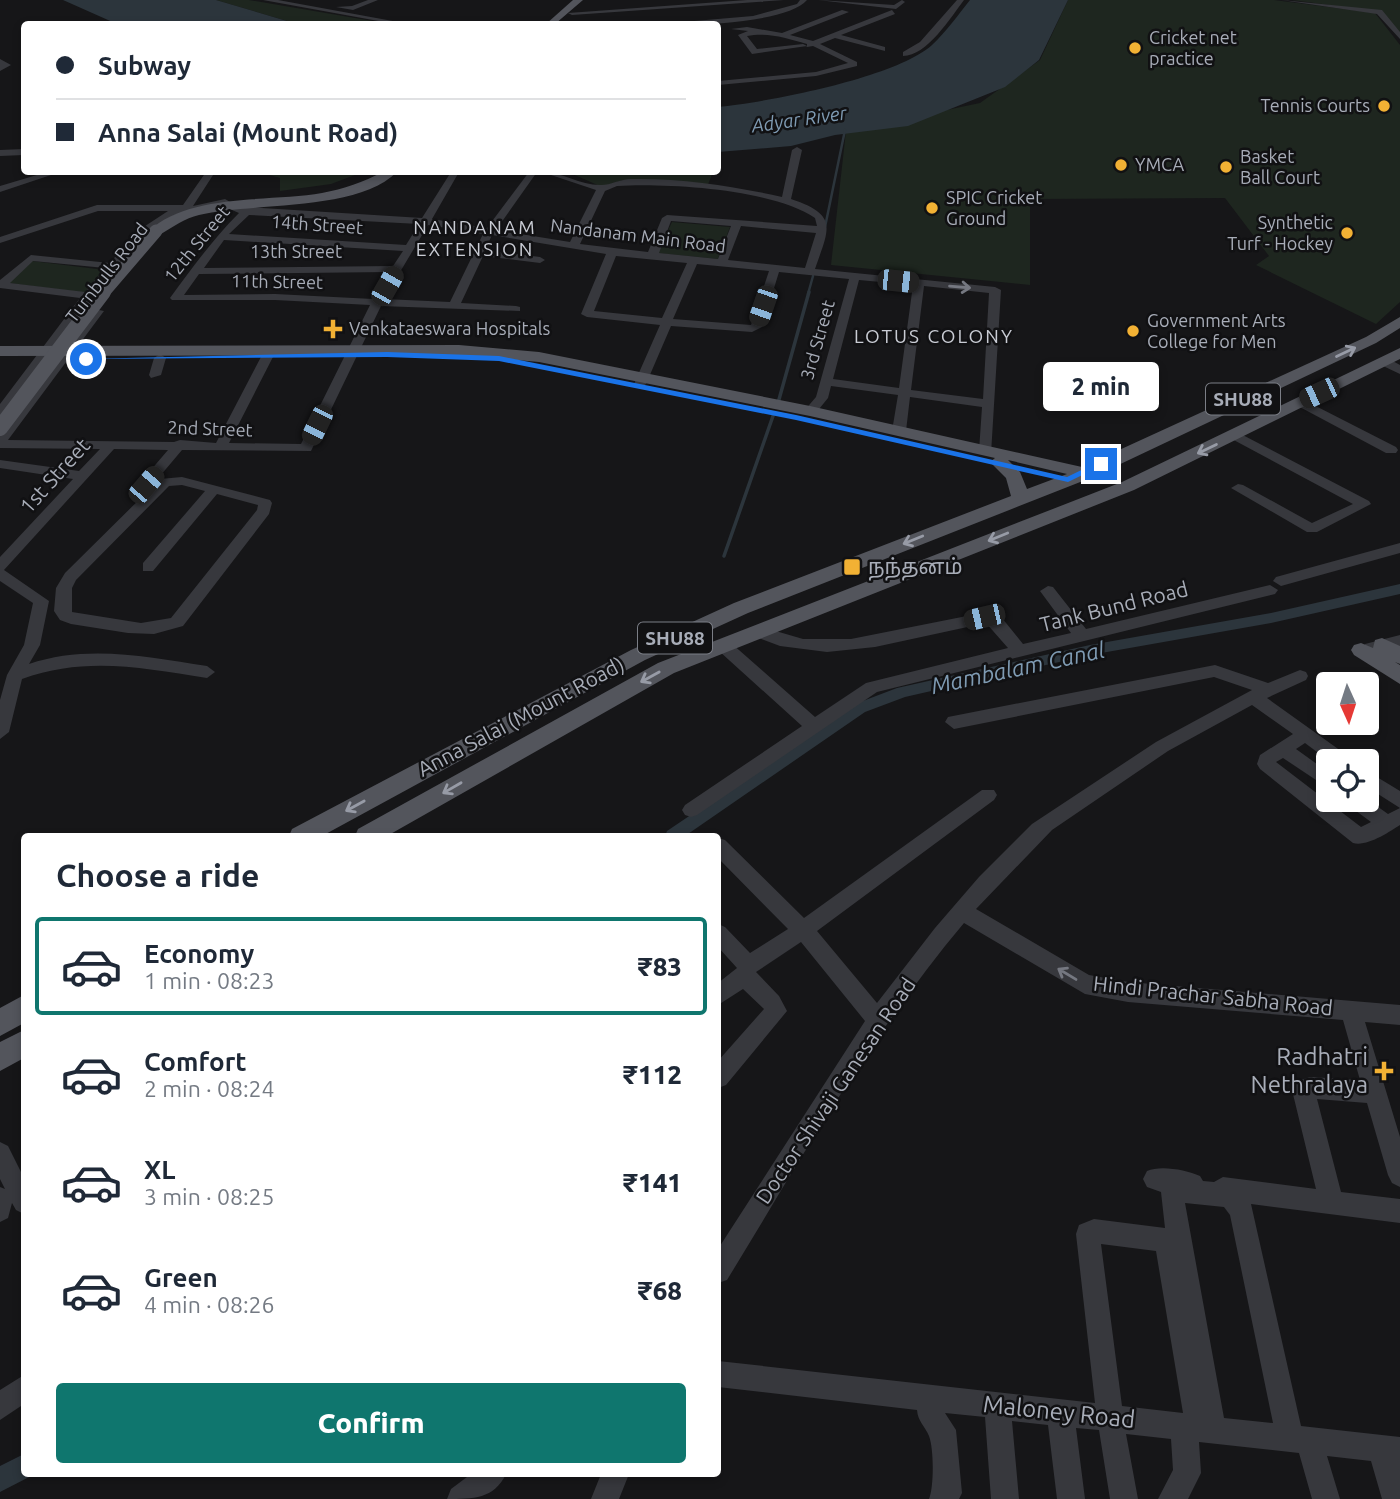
<!DOCTYPE html>
<meta charset="utf-8">
<style>
body{margin:0;font-family:Ubuntu,"Noto Sans Tamil",sans-serif;background:#f6f6f7;color:#1f2937;height:100vh;display:flex;flex-direction:column;font-size:26px;white-space:nowrap}
*{box-sizing:border-box;margin:0}
p{font-size:23px;color:#747a83}
.icon{flex:none;width:38px;height:38px;fill:none;stroke:currentColor;stroke-width:2;stroke-linecap:round;stroke-linejoin:round}
.map{position:relative;flex:1;overflow:hidden}
.details{position:absolute;left:21px;top:833px;width:700px;height:644px;display:flex;flex-direction:column;background:#fff;border-radius:7px;box-shadow:0 4px 10px #0003}
.details>*{flex:none}
.guide{position:absolute;left:21px;top:21px;width:700px;height:154px;border-radius:7px;box-shadow:0 4px 10px #0003;display:grid;align-content:center;height:154px;padding:0 35px;background:#fff}
.needle{width:46px;rotate:177deg}
.buttons{position:absolute;left:1316px;top:672px;display:grid;gap:14px}
.buttons a{display:grid;place-items:center;width:63px;height:63px;border-radius:7px;background:#fff;box-shadow:0 4px 10px #0003;font-size:35px}
.end{position:absolute;width:32px;height:32px;margin:-16px;border:9px solid #1a73e8;background:#fff;box-shadow:0 0 0 4px #fff}
.from{border-radius:50%}
.bubble{position:absolute;height:49px;border-radius:7px;background:#fff;box-shadow:0 4px 10px #0003;font-size:23px;font-weight:800;line-height:49px;text-align:center}
.car{position:absolute;width:21px;height:42px;margin:-21px -10px;border-radius:9px;box-shadow:0 0 5px 2px #0007;background:linear-gradient(#222 24%,#8ab4d8 0 40%,#222 0 76%,#8ab4d8 0 86%,#222 0)}
.guide b{display:flex;align-items:center;gap:24px;height:66px;font-size:26px}
.guide b+b{border-top:2px solid #e0e1e3}
.guide i{width:18px;height:18px;background:#1f2937}
ul{padding:0;list-style:none}
li{display:flex;align-items:center;gap:21px;height:98px;margin:0 14px 10px;padding:0 21px;border:4px solid transparent;border-radius:7px}
li div{flex:1}
li b{display:block;font-size:26px}
li em{font-style:normal;font-weight:800}
li.current{border-color:#0f766e}
li>.icon{width:63px;height:63px;stroke-width:1.5}
h2{padding:0 35px;font-size:32px;line-height:84px}
.cta{display:flex;gap:14px;margin-top:auto;padding:14px 35px}
.cta a{flex:1;height:80px;border-radius:7px;background:#0f766e;color:#fff;font-size:28px;font-weight:800;line-height:80px;text-align:center}
.map>svg:first-child{display:block}
.green{fill:#1e261f}
.water{fill:#2c353c}
.lines{fill:none;stroke-linecap:round;stroke-linejoin:round}
.stream-far1{stroke:#2c353c;stroke-width:2.5}
.stream{stroke:#2c353c;stroke-width:3.5}
.canal{fill:#2c353c;fill-rule:evenodd}
.minor{fill:#37383d;fill-rule:evenodd}
.major{fill:#53555c;fill-rule:evenodd}
.major-bridge-far1{stroke:#53555c;stroke-width:13}
.major-bridge{stroke:#53555c;stroke-width:16}
.oneway{stroke:#757881}
.oneway2{stroke:#979ba6}
.route{fill:#1a73e8}
.poi-dot{fill:#f2b134;stroke:#111113;stroke-width:2.5}
.labels{text-anchor:middle;stroke-width:5;stroke-linejoin:round;paint-order:stroke}
.far-poi-label{font-size:18px;fill:#a8adb8;stroke:#111113;text-anchor:start}
.far-street-label{font-size:18px;fill:#a8adb8;stroke:#111113}
.far-water-label{font-size:19px;font-style:italic;fill:#7f9bb3;stroke:#111113}
.far-neighbourhood-label{font-size:19px;letter-spacing:2px;fill:#c9ccd4;stroke:#111113}
.shield{fill:#111113;stroke:#7b7e86;stroke-width:2}
.shield-label{font-size:19px;font-weight:bold;fill:#a8adb8}
.street-label{font-size:21px;fill:#a8adb8;stroke:#111113}
.poi-label{font-size:21px;fill:#a8adb8;stroke:#111113;text-anchor:start}
.water-label{font-size:23px;font-style:italic;fill:#7f9bb3;stroke:#111113}
.near-poi-label{font-size:24px;fill:#a8adb8;stroke:#111113;text-anchor:end}
.near-street-label{font-size:24px;fill:#a8adb8;stroke:#111113}
</style>
<div class="map">
<svg width="1400" height="1499" viewBox="0 0 1400 1499">
<rect width="100%" height="100%" fill="#161618"/>
<path class="green" d="M216 0H249L390 24H297Z
M1068 0H1274L1375 13 1400 45V302L1376 324 1256 265 1269 256 1225 198 1030 199V285L831 265 846 131 980 103 1040 60Z
M1292 0H1400V33L1382 12Z
M259 172H363L331 184 280 191V178Z
M568 172H713L707 187 623 180 602 187Z
M672 222 730 227 718 259 657 253Z
M32 261 105 270 87 293 9 283Z"/>
<path class="water" d="M63 0H216L297 24H117Z
M970 0H1068L1039 60 1005 87 908 126 835 135 791 146 718 152V107C768 102 895 78 932 45 946 32 958 15 970 0Z"/>
<g class="lines">
<path class="stream-far1" d="M825 227 845 130
M808 294 813 276"/>
<path class="stream" d="M778 403 809 292
M724 556 773 416"/>
<path class="canal" d="M1400 584V594L1271 623 1090 655 905 697 865 712 685 836H665L667 831 855 704 897 688 1090 645 1271 613Z
M24 1454V1474L33 1475 0 1492V1466Z"/>
<path class="minor" d="M263 0H278L409 24H395Z
M368 0H378L353 10 336 7 352 6Z
M747 0H784L572 15 568 13Z
M800 0H807C788 23 689 27 659 24L753 16 797 4Z
M818 0 894 5 902 0 905 2 896 9Z
M957 0H964C951 17 927 56 903 56V52L920 42Z
M1281 0 1382 10 1400 32V39L1377 14Z
M842 10 849 12 790 35 813 41 892 10 895 14 841 35 885 47V51L835 38 820 44 857 62V66L816 76 718 85V81L816 72 848 63 813 46 807 47V44C786 38 768 32 747 36L757 49 803 44 807 46 752 54 738 35 748 31 731 29 747 27 782 33Z
M0 59 11 65 0 71Z
M797 147 802 150 791 199C839 215 829 228 815 269L995 287 1001 290 991 454 986 455 979 451 982 407 910 397 906 431 899 435 892 431 898 395 831 386 828 398 815 414H805L804 411 816 397 849 279 779 272 762 327 752 332 671 326 646 384 640 388 634 384 660 325 587 317 581 314 606 254 492 235 485 250 540 257 545 260 540 263 483 256 461 303 516 306 520 307V311L381 306 311 451 182 450 144 495 139 496 132 492 168 450 114 449 4 570 49 601 40 645 29 664C87 644 149 657 207 666L215 672 207 678C141 668 87 656 22 679L9 732 0 739V700L7 675 24 645 33 603 0 581V557L73 479 0 468V460L79 471 100 449 0 448V433L94 309 104 311 8 440 174 442 180 440 216 443 262 355 268 351 274 355 229 443 301 444 370 305 275 300H172L170 298C192 268 213 239 239 213L232 210V206L422 218 451 172H459L432 219 487 228 529 172H537L496 230 570 242 596 190 542 172C562 172 580 185 600 185 608 186 620 179 631 179 682 178 733 186 782 197L792 150ZM617 186C667 183 773 189 815 218L817 226 667 215 662 218 648 252 580 244 605 191ZM249 215 419 224 406 245 229 234ZM671 221 731 226 718 259 659 253ZM428 225 483 234 450 302 384 299ZM741 226 816 233 805 268 728 260ZM224 240 403 251 393 266 204 268ZM616 256 687 263 662 318 594 311ZM697 264 769 271 751 325 673 319ZM389 272 373 299 275 294 184 295 199 274ZM859 280 913 285 899 388 833 379ZM924 286 989 293 983 399 911 390Z
M24 149V155L0 156V150Z
M47 172H60L0 192V186Z
M206 172H215L193 206 225 199 230 202 228 204C212 208 191 209 175 215 127 235 39 369 5 416L0 417V404L80 298 0 288V280L31 255 110 263 136 232 168 211H98L0 243V237L97 205H183ZM33 261 105 268 85 292 10 283Z
M160 354 166 358 161 375 151 378 149 375 154 358Z
M1381 359H1389L1400 365V374L1381 365Z
M1300 398 1396 447 1398 450 1396 453H1386L1296 405V399Z
M1235 431 1369 501 1371 504 1317 532H1307L1231 488 1238 484 1243 485 1312 523 1353 504 1230 438V432Z
M182 477 270 500 272 503 269 514 183 626 154 634 128 633 71 624 60 620 54 611 56 588 65 573 160 479ZM182 485 205 491 143 563V571H153L217 494 258 505 257 510 171 618 141 623 72 612V588L76 580 169 486Z
M1400 543V553L1281 586 1273 581 1276 577Z
M1270 585 1278 590 1275 594 877 692 697 815 691 817 685 815 682 810 685 805 802 726 719 651 717 647 719 643H731L815 717 866 683 1008 648 986 623 875 647 827 652 780 646 753 636 751 632 753 628 759 626 803 639H851L987 612 1002 618 1023 644 1071 633 1040 591 1048 586 1053 587 1086 629Z
M1400 635V647L1371 654 1363 648 1365 644Z
M1215 665 1268 683 1300 670 1306 672 1308 676 1306 680 1267 698 1348 756 1351 761H1329L1305 743 1296 749 1328 772V788L1283 758 1276 762 1361 827 1371 822 1348 805 1345 800 1367 799 1388 814 1400 808V825C1389 832 1367 847 1353 843L1260 769 1257 764 1260 755 1293 734 1252 705 1168 751 1052 830 976 909 1089 975 1128 982 1400 1005V1025L1365 1022 1400 1137V1187L1392 1183 1388 1175 1367 1103 1317 1099 1341 1192 1400 1199V1223L1251 1204 1301 1426 1400 1437V1499H1382L1371 1461 1327 1456 1340 1499H1312L1299 1453 1199 1442 1201 1473 1188 1499H1158L1173 1470 1171 1439 1126 1434 1138 1499H1110L1099 1430 1076 1428 1085 1499H1057L1048 1425 1012 1421 1019 1499H991L985 1417 945 1413 956 1430 962 1493 959 1499H929C934 1487 934 1449 929 1436 925 1426 918 1422 917 1410L718 1387V1361L1095 1403 1076 1234 1079 1225 1094 1219 1165 1228 1161 1192 1147 1187 1143 1179 1147 1171C1161 1165 1186 1170 1200 1176L1203 1181 1214 1182 1223 1177 1316 1189 1292 1090 1295 1082 1310 1077 1360 1080 1343 1020 1128 1002 1085 994 964 923C872 1032 801 1159 727 1280L718 1283V1249L865 1021 801 942 756 972 779 996 787 1011 726 1085 718 1088V1061L764 1009 743 989 718 1005V983L737 968 718 947V924L725 927 750 953 788 929 718 858V838L725 840 804 918 982 790H994L997 795 994 800 817 931 877 1003 935 928 979 877 1032 824 1156 742 1252 690 1214 677 954 729 945 722 948 717ZM1185 1203 1224 1207 1230 1215 1273 1423 1224 1418ZM1101 1244 1156 1251 1183 1413 1122 1406Z
M1367 771 1400 791V808L1367 787Z
M0 1142 8 1146 24 1178V1214L16 1210 12 1203 8 1218 0 1222V1187L5 1189 0 1179Z
M24 1375V1404L0 1420V1390Z
M471 1474H506C494 1499 473 1499 447 1499L451 1489Z
M601 1474H629L619 1499H591Z"/>
<path class="major" d="M573 0H583L555 24H546Z
M383 172H397C356 212 254 202 199 215 185 218 173 227 161 234L149 231C188 193 271 202 322 193 344 189 363 182 383 172Z
M1400 317V328L1376 343 1093 477 748 613 645 660 322 836H289L292 829 631 650 734 603 1011 496 1006 478 990 462 995 458 810 416 539 362 459 355 0 356V346L459 345 539 352 810 406 1082 467 1366 337ZM1008 460 1067 474 1027 489 1020 472Z
M1400 348V359L1134 490 674 673 387 836H355L358 829 658 663 1122 482Z
M1382 638 1400 646V664L1395 662 1400 665V684L1354 655 1351 650 1354 645 1361 643 1373 648 1375 640Z
M24 995V1023L0 1036V1008Z
M24 1030V1058L0 1071V1042Z"/>
<path class="major-bridge-far1" d="M102 294 156 231"/>
<path class="major-bridge" d="M0 428 103 292"/>
</g>
<defs><path id="oneway-shaft" d="M-6 0H5M1.5-3L5.5 0L1.5 3" fill="none" stroke-width="1.6" stroke-linecap="round" stroke-linejoin="round" transform="scale(1.75)"/></defs>
<g class="oneway">
<use href="#oneway-shaft" transform="translate(960 287) rotate(5)"/>
<use href="#oneway-shaft" transform="translate(1067 974) rotate(-149)"/>
</g>
<g class="oneway2">
<use href="#oneway-shaft" transform="translate(1346 352) rotate(-25)"/>
<use href="#oneway-shaft" transform="translate(1207 449) rotate(154)"/>
<use href="#oneway-shaft" transform="translate(998 537) rotate(158)"/>
<use href="#oneway-shaft" transform="translate(913 540) rotate(158)"/>
<use href="#oneway-shaft" transform="translate(650 677) rotate(151)"/>
<use href="#oneway-shaft" transform="translate(452 788) rotate(150)"/>
<use href="#oneway-shaft" transform="translate(355 806) rotate(151)"/>
</g>
<path class="route" d="M387 352 499 356 796 415 1067 477 1098 462 1105 464 1068 482 796 420 499 361 387 357 82 359Z"/>
<g class="poi-dot">
<circle cx="1135" cy="48" r="7"/>
<circle cx="1384" cy="106" r="7"/>
<circle cx="1121" cy="165" r="7"/>
<circle cx="1226" cy="167" r="7"/>
<circle cx="932" cy="208" r="7"/>
<circle cx="1347" cy="233" r="7"/>
<path d="M329.5 318.5h7v7h7v7h-7v7h-7v-7h-7v-7h7z"/>
<circle cx="1133" cy="331" r="7"/>
<rect x="843" y="558" width="18" height="18" rx="3.5"/>
<path d="M1380.5 1060.5h7v7h7v7h-7v7h-7v-7h-7v-7h7z"/>
</g>
<g class="labels">
<g class="far-poi-label">
<text x="1149" y="44">Cricket net<tspan x="1149" dy="21">practice</tspan></text>
<text x="1370" y="112" text-anchor="end">Tennis Courts</text>
<text x="1240" y="163">Basket<tspan x="1240" dy="21">Ball Court</tspan></text>
<text x="1135" y="171">YMCA</text>
<text x="946" y="204">SPIC Cricket<tspan x="946" dy="21">Ground</tspan></text>
<text x="1333" y="229" text-anchor="end">Synthetic<tspan x="1333" dy="21">Turf - Hockey</tspan></text>
<text x="1147" y="327">Government Arts<tspan x="1147" dy="21">College for Men</tspan></text>
<text x="349" y="335">Venkataeswara Hospitals</text>
</g>
<g class="far-street-label">
<text transform="translate(317 225) rotate(4)" y="6">14th Street</text>
<text transform="translate(638 236) rotate(7)" y="6">Nandanam Main Road</text>
<text transform="translate(197 244) rotate(-51)" y="6">12th Street</text>
<text x="296" y="258">13th Street</text>
<text transform="translate(107 273) rotate(-52)" y="6">Turnbulls Road</text>
<text transform="translate(277 282) rotate(1)" y="6">11th Street</text>
<text transform="translate(818 340) rotate(-74)" y="6">3rd Street</text>
<text transform="translate(210 429) rotate(2)" y="6">2nd Street</text>
</g>
<g class="far-water-label">
<text transform="translate(799 119) rotate(-8)" y="7">Adyar River</text>
</g>
<g class="far-neighbourhood-label">
<text x="475" y="234">NANDANAM<tspan x="475" dy="22">EXTENSION</tspan></text>
<text x="934" y="343">LOTUS COLONY</text>
</g>
<g class="shield">
<rect x="1206" y="383.5" width="74" height="31" rx="5"/>
<rect x="638" y="622.5" width="74" height="31" rx="5"/>
</g>
<g class="shield-label">
<text x="1243" y="406">SHU88</text>
<text x="675" y="645">SHU88</text>
</g>
<g class="street-label">
<text transform="translate(55 476) rotate(-48)" y="7">1st Street</text>
<text transform="translate(1114 607) rotate(-14)" y="7">Tank Bund Road</text>
<text transform="translate(521 717) rotate(-28)" y="7">Anna Salai (Mount Road)</text>
<text transform="translate(1213 996) rotate(6)" y="7">Hindi Prachar Sabha Road</text>
<text transform="translate(836 1091) rotate(-56)" y="7">Doctor Shivaji Ganesan Road</text>
</g>
<g class="poi-label">
<text x="868" y="574">நந்தனம்</text>
</g>
<g class="water-label">
<text transform="translate(1018 668) rotate(-12)" y="8">Mambalam Canal</text>
</g>
<g class="near-poi-label">
<text x="1368" y="1065">Radhatri<tspan x="1368" dy="28">Nethralaya</tspan></text>
</g>
<g class="near-street-label">
<text transform="translate(1059 1412) rotate(6)" y="8">Maloney Road</text>
</g>
</g>
</svg>
<div class="buttons">
<a><svg class="needle" viewBox="-14 -14 28 28"><path d="M0-13l5 13h-10z" fill="#e53935"/><path d="M0 13l5-13h-10z" fill="#747a83"/></svg></a>
<a><svg class="icon" aria-label="locate" viewBox="0 0 24 24"><circle cx="12" cy="12" r="6"/><path d="M12 2v4M12 18v4M2 12h4M18 12h4"/></svg></a>
</div>
<i class="end from" style="left:86px;top:359px"></i>
<i class="end" style="left:1101px;top:464px"></i>
<div class="bubble" style="left:1043px;top:362px;width:116px">2 min</div>
<i class="car" style="left:898px;top:281px;rotate:96deg"></i>
<i class="car" style="left:387px;top:286px;rotate:30deg"></i>
<i class="car" style="left:763px;top:306px;rotate:199deg"></i>
<i class="car" style="left:1319px;top:393px;rotate:245deg"></i>
<i class="car" style="left:317px;top:425px;rotate:206deg"></i>
<i class="car" style="left:146px;top:485px;rotate:41deg"></i>
<i class="car" style="left:984px;top:617px;rotate:257deg"></i>
<div class="guide">
<b><i class="from"></i>Subway</b>
<b><i></i>Anna Salai (Mount Road)</b>
</div>
<section class="details">
<h2>Choose a ride</h2>
<ul>
<li class="current"><svg class="icon" aria-label="car" viewBox="0 0 24 24"><path d="M5 17H2v-5l4-1 3-4h7l3 4 3 1v5h-3M9 17h6M6 11h13"/><circle cx="7" cy="17" r="2"/><circle cx="17" cy="17" r="2"/></svg><div><b>Economy</b><p>1 min · 08:23</p></div><em>₹83</em></li>
<li><svg class="icon" aria-label="car" viewBox="0 0 24 24"><path d="M5 17H2v-5l4-1 3-4h7l3 4 3 1v5h-3M9 17h6M6 11h13"/><circle cx="7" cy="17" r="2"/><circle cx="17" cy="17" r="2"/></svg><div><b>Comfort</b><p>2 min · 08:24</p></div><em>₹112</em></li>
<li><svg class="icon" aria-label="car" viewBox="0 0 24 24"><path d="M5 17H2v-5l4-1 3-4h7l3 4 3 1v5h-3M9 17h6M6 11h13"/><circle cx="7" cy="17" r="2"/><circle cx="17" cy="17" r="2"/></svg><div><b>XL</b><p>3 min · 08:25</p></div><em>₹141</em></li>
<li><svg class="icon" aria-label="car" viewBox="0 0 24 24"><path d="M5 17H2v-5l4-1 3-4h7l3 4 3 1v5h-3M9 17h6M6 11h13"/><circle cx="7" cy="17" r="2"/><circle cx="17" cy="17" r="2"/></svg><div><b>Green</b><p>4 min · 08:26</p></div><em>₹68</em></li>
</ul>
<div class="cta"><a>Confirm</a></div>
</section>
</div>
